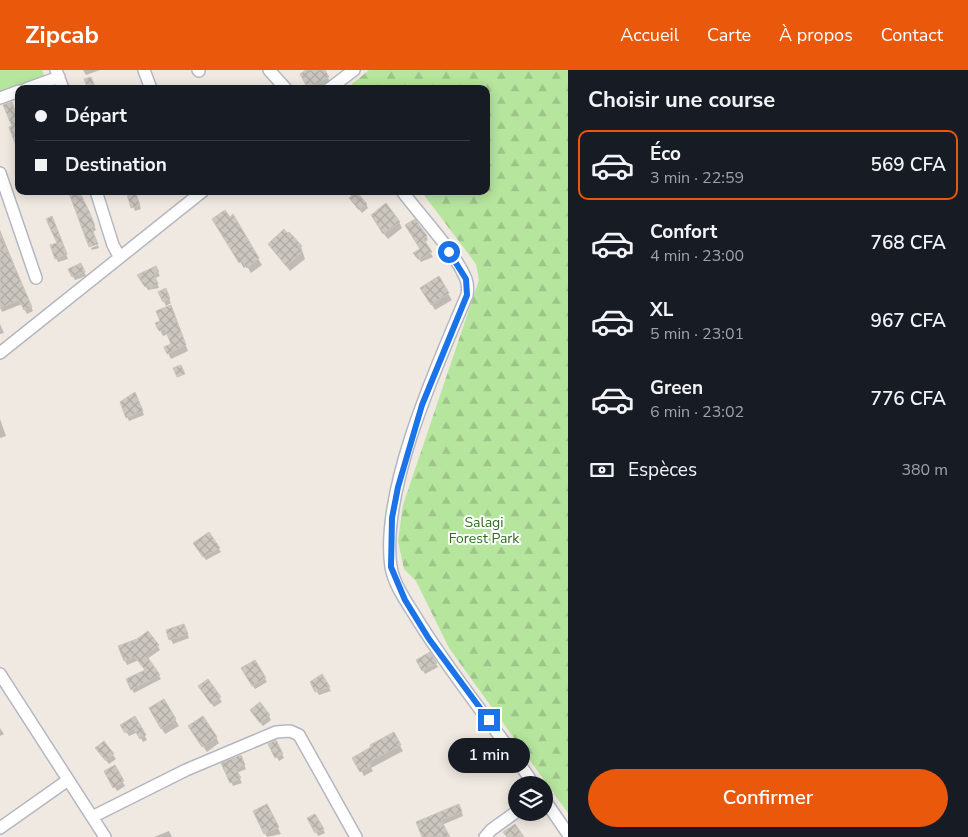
<!DOCTYPE html>
<html lang="fr">
<meta charset="utf-8">
<style>
body{margin:0;font-family:"Nunito Sans",sans-serif;background:#242831;color:#f1f3f6;height:100vh;display:flex;flex-direction:column;font-size:19px;white-space:nowrap}
*{box-sizing:border-box;margin:0}
p{font-size:16px;color:#9ea1a6}
.icon{flex:none;width:28px;height:28px;fill:none;stroke:currentColor;stroke-width:2;stroke-linecap:round;stroke-linejoin:round}
.map{position:relative;flex:1;overflow:hidden}
.drawer{display:flex;flex-direction:column;background:#171b24;width:400px}
.drawer>*{flex:none}
.banner{position:absolute;left:15px;top:15px;width:475px;height:110px;border-radius:10px;box-shadow:0 2px 12px #0003;display:grid;align-content:center;height:110px;padding:0 20px;background:#171b24}
.fabs{position:absolute;left:508px;top:706px;display:grid;gap:10px}
.fabs a{display:grid;place-items:center;width:45px;height:45px;border-radius:50%;background:#171b24;box-shadow:0 2px 12px #0003;font-size:25px}
.end{position:absolute;width:22px;height:22px;margin:-11px;border:6px solid #1a73e8;background:#fff;box-shadow:0 0 0 2px #fff}
.from{border-radius:50%}
.bubble{position:absolute;height:35px;border-radius:18px;background:#171b24;box-shadow:0 2px 12px #0003;font-size:16px;font-weight:600;line-height:35px;text-align:center}
.banner b{display:flex;align-items:center;gap:18px;height:48px;font-size:19px}
.banner b+b{border-top:1px solid #363941}
.banner i{width:12px;height:12px;background:#f1f3f6}
ul{padding:0;list-style:none}
li{display:flex;align-items:center;gap:15px;height:70px;margin:0 10px 8px;padding:0 10px;border:2px solid transparent;border-radius:10px}
li div{flex:1}
li b{display:block;font-size:19px}
li em{font-style:normal;font-weight:600}
li.current{border-color:#ea580c}
li>.icon{width:45px;height:45px;stroke-width:1.5}
h2{padding:0 20px;font-size:22px;line-height:60px}
.pay{display:flex;align-items:center;gap:12px;height:55px;padding:0 20px;font-size:19px}
.pay p{margin-inline-start:auto}
.button{display:flex;gap:10px;margin-top:auto;padding:10px 20px}
.button a{flex:1;height:58px;border-radius:30px;background:#ea580c;color:#fff;font-size:20px;font-weight:600;line-height:58px;text-align:center}
header{display:flex;align-items:center;gap:30px;box-sizing:border-box;height:70px;padding:0 25px;background:#ea580c;color:#fff}
header strong{font-size:24px}
nav{display:flex;gap:28px;margin-inline-start:auto;font-size:18px}
main{display:flex;flex:1;min-height:0}
.map>svg:first-child{display:block}
.grass{fill:#b6e59e}
.forest{fill:url(#forest-firs)}
.shadow{fill:#0003}
.building{fill:url(#building-cross-hatch);stroke:#cbc5ba}
.lines{fill:none;stroke-linecap:round;stroke-linejoin:round}
.street-casing{stroke:#b4b7c1;stroke-width:14}
.street{stroke:#fff;stroke-width:11}
.route{stroke:#1a73e8;stroke-width:6}
.labels{text-anchor:middle;stroke-width:4;stroke-linejoin:round;paint-order:stroke}
.park-label{font-size:14px;fill:#2c6e1b;stroke:#fff}
</style>
<header>
<strong>Zipcab</strong>
<nav><a>Accueil</a><a>Carte</a><a>À propos</a><a>Contact</a></nav>
</header>
<main>
<div class="map">
<svg width="568" height="767" viewBox="0 0 568 767">
<defs>
<pattern id="forest-firs" width="22" height="20" patternUnits="userSpaceOnUse" patternTransform="scale(1.25)"><rect width="22" height="20" fill="#b6e59e"/><path d="M5 1l3.5 6h-7zM16 11l3.5 6h-7z" fill="#9dc588"/></pattern>
<pattern id="building-cross-hatch" width="8" height="8" patternUnits="userSpaceOnUse" patternTransform="scale(1.25)"><rect width="8" height="8" fill="#cbc7bf"/><path d="M0 0l8 8M0 8l8-8" fill="none" stroke="#afaba4"/></pattern>
</defs>
<rect width="100%" height="100%" fill="#efe9e1"/>
<path class="grass" d="M0 0H42L45 7 0 24Z"/>
<path class="forest" d="M369 0H568V743L449 578 416 511 404 499 398 471 403 435 479 210 476 194 421 121H486V19H346Z"/>
<path class="shadow" d="M83 0H100L86 5Z
M309 0H323L331 13 323 19H310L301 5Z
M68 121H79L96 160 93 162 90 175Z
M127 121H135L141 139 135 141Z
M353 132 366 134 368 138 362 143Z
M233 146 262 195 251 203 247 196 244 198 217 156Z
M54 151 68 189 58 192 56 188 59 174Z
M399 152 402 158 388 169 380 159Z
M407 155 426 166 428 170 424 172 433 187 421 192 415 183 421 179Z
M0 160 33 241 27 244 22 234 2 242 0 237Z
M269 174 301 177 305 189 290 201Z
M98 175 99 178 92 180 91 178Z
M155 198 160 206 155 208 159 218 148 220 139 206Z
M83 199 86 206 75 210 70 200Z
M438 208 452 230 435 240 422 218Z
M160 222 167 224 171 233 166 236Z
M173 242 188 281 171 289 165 277 173 274 168 264 163 266 160 260Z
M0 254 4 263 0 264Z
M137 328 144 345 129 351 127 347Z
M0 349 6 366 0 368Z
M208 464 221 482 206 490 197 477Z
M184 555 189 568 173 574 167 561Z
M158 576 160 580 147 589 161 609 134 623 132 619 146 601 139 590 127 595 119 577Z
M429 584 438 597 425 604 417 590Z
M255 592 267 612 255 619 243 599Z
M322 606 331 621 319 625 311 612Z
M208 610 222 632 214 637 202 620Z
M164 631 179 656 165 664 150 639Z
M254 644 269 646 271 650 263 656Z
M135 648 147 670 143 672 138 662 129 666 122 655Z
M0 658 4 664 0 666Z
M193 662 216 667 219 673 207 682Z
M393 664 403 681 371 698 373 701 364 706 354 688Z
M276 672 284 688 279 691 270 674Z
M104 673 116 689 109 694 99 682Z
M242 690 246 699 237 703 242 713 233 716 223 694Z
M114 697 125 716 117 721 106 702Z
M461 739 463 746 442 755 449 767H424L417 753Z
M255 742H270L281 764 267 767Z
M315 745 325 763 318 766 309 749Z
M169 761 172 767H154Z"/>
<path class="building" d="M306 0H325L329 7 308 19 300 4Z
M91 7 96 19H88L84 9Z
M12 32 19 53 18 81 9 57 12 56 3 35Z
M73 121H79L89 141 95 156 91 157 98 174 89 177 69 123Z
M126 121H135L140 135 131 138Z
M356 121 367 134 359 140 349 128Z
M386 133 400 152 383 164 371 145Z
M225 140 230 147 233 144 259 188 247 198 242 191 239 193 212 149Z
M52 146 67 184 55 189 50 175 57 173 46 149Z
M415 149 427 166 423 168 432 182 421 189H418L413 183 420 179 405 155Z
M284 159 287 163 289 162 302 176 299 178 302 182 286 196 268 174Z
M0 164 32 237 24 240 19 230 0 238Z
M81 193 85 202 72 207 68 199Z
M156 196 159 202 154 204 158 214 150 218 149 215 145 217 137 205Z
M439 206 449 223 431 235 420 218Z
M166 218 170 229 163 232 158 222Z
M171 235 186 275 167 284 164 277 171 274 165 259 159 261 155 253 160 251 156 241Z
M181 295 185 304 177 307 173 298Z
M135 322 143 341 126 348 120 332Z
M209 462 220 478 203 487 193 473Z
M184 554 188 564 169 570 166 560Z
M148 561 159 575 146 585 160 605 131 620 126 609 145 600 135 587 124 591 118 576 137 569Z
M430 582 437 593 422 601 416 590Z
M255 590 266 608 252 616 241 598Z
M322 604 330 617 315 622 310 612Z
M208 609 221 627 211 634 198 616Z
M164 629 176 649 161 659 149 638Z
M260 632 270 645 260 653 250 640Z
M135 646 146 665 140 669 134 659 125 663 120 655Z
M203 646 217 667 202 677 188 656Z
M394 662 401 675 369 692 371 696 360 702 352 688 371 677 370 675Z
M276 670 283 684 275 688 268 674Z
M104 671 114 684 106 691 95 678Z
M241 685 245 695 236 699 241 708 230 713 221 693Z
M115 695 124 711 113 718 104 701Z
M267 734 279 757 264 764 253 741Z
M459 734 462 742 441 750 450 767H422L416 752Z
M315 744 324 759 315 763 307 748Z
M515 754 524 767H507L503 762Z"/>
<g class="lines">
<g class="street-casing">
<path id="street" d="M56 0 63 19
M144 0 151 19
M198 0 199 1
M269 0 286 19
M26 19 59 7
M329 19 354 0
M0 28 19 21
M0 103 36 208
M96 121 113 175 119 186
M402 121C422 148 453 179 466 209 468 215 468 219 467 225 437 295 380 421 391 497 394 514 405 530 414 544 450 604 496 657 534 715
M0 283 203 121
M0 604 105 767
M544 729 568 764
M92 747 186 700 276 662 290 661 299 665 356 767
M0 758 68 710
M485 767 491 760 516 742"/>
</g>
<use href="#street" class="street"/>
</g>
<g class="lines">
<path class="route" d="M449 182 466 209 467 225 422 335 398 417 392 448 391 497 405 530 429 569 489 650"/>
</g>
<g class="labels">
<g class="park-label">
<text x="484" y="457">Salagi<tspan x="484" dy="16">Forest Park</tspan></text>
</g>
</g>
</svg>
<div class="fabs">
<a><svg class="icon" aria-label="layers" viewBox="0 0 24 24"><path d="M12 4l9 5-9 5-9-5zM3 14l9 5 9-5"/></svg></a>
</div>
<i class="end from" style="left:449px;top:182px"></i>
<i class="end" style="left:489px;top:650px"></i>
<div class="bubble" style="left:448px;top:668px;width:82px">1 min</div>
<div class="banner">
<b><i class="from"></i>Départ</b>
<b><i></i>Destination</b>
</div>
</div>
<section class="drawer">
<h2>Choisir une course</h2>
<ul>
<li class="current"><svg class="icon" aria-label="car" viewBox="0 0 24 24"><path d="M5 17H2v-5l4-1 3-4h7l3 4 3 1v5h-3M9 17h6M6 11h13"/><circle cx="7" cy="17" r="2"/><circle cx="17" cy="17" r="2"/></svg><div><b>Éco</b><p>3 min · 22:59</p></div><em>569 CFA</em></li>
<li><svg class="icon" aria-label="car" viewBox="0 0 24 24"><path d="M5 17H2v-5l4-1 3-4h7l3 4 3 1v5h-3M9 17h6M6 11h13"/><circle cx="7" cy="17" r="2"/><circle cx="17" cy="17" r="2"/></svg><div><b>Confort</b><p>4 min · 23:00</p></div><em>768 CFA</em></li>
<li><svg class="icon" aria-label="car" viewBox="0 0 24 24"><path d="M5 17H2v-5l4-1 3-4h7l3 4 3 1v5h-3M9 17h6M6 11h13"/><circle cx="7" cy="17" r="2"/><circle cx="17" cy="17" r="2"/></svg><div><b>XL</b><p>5 min · 23:01</p></div><em>967 CFA</em></li>
<li><svg class="icon" aria-label="car" viewBox="0 0 24 24"><path d="M5 17H2v-5l4-1 3-4h7l3 4 3 1v5h-3M9 17h6M6 11h13"/><circle cx="7" cy="17" r="2"/><circle cx="17" cy="17" r="2"/></svg><div><b>Green</b><p>6 min · 23:02</p></div><em>776 CFA</em></li>
</ul>
<div class="pay"><svg class="icon" aria-label="cash" viewBox="0 0 24 24"><path d="M3 7h18v10H3z"/><circle cx="12" cy="12" r="2"/></svg>Espèces<p>380 m</p></div>
<div class="button"><a>Confirmer</a></div>
</section>
</main>
